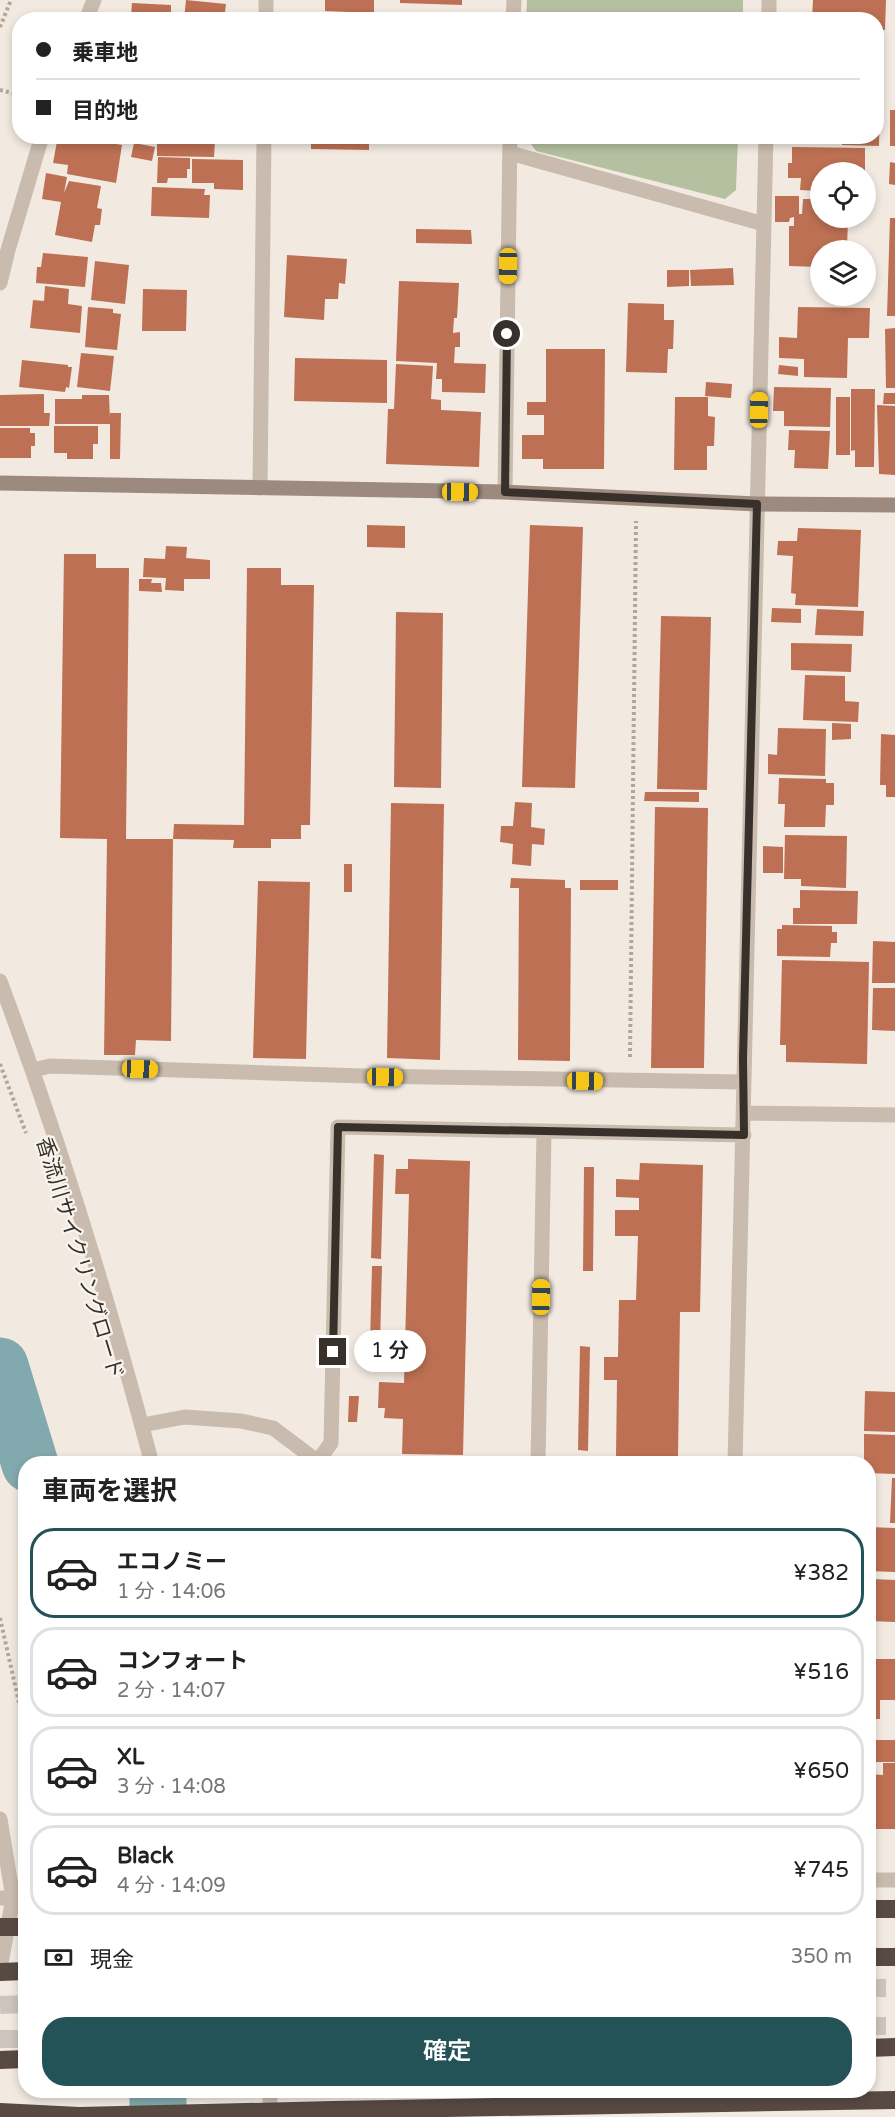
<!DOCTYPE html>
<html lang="ja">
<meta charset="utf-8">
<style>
body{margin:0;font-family:"Varela Round","Noto Sans JP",sans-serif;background:#f2f2f2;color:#222;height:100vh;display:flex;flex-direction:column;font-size:22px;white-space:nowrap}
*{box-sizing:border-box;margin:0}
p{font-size:20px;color:#767676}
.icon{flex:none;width:33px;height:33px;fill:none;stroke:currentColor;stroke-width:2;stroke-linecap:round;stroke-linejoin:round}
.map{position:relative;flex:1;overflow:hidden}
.drawer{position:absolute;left:18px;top:1456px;width:858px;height:642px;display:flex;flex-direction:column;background:#fff;border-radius:24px;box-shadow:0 3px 9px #0003}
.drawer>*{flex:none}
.banner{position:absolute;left:12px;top:12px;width:872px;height:132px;border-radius:24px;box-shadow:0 3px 9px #0003;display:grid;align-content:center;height:132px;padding:0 24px;background:#fff}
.buttons{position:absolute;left:810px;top:162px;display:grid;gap:12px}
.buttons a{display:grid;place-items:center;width:66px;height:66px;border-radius:50%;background:#fff;box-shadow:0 3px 9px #0003;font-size:30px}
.end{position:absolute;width:27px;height:27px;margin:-14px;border:8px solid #38302b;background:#fff;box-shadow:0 0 0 3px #fff}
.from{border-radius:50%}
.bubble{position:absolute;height:42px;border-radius:21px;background:#fff;box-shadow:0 3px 9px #0003;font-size:20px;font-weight:600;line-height:42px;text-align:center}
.car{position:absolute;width:18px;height:36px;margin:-18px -9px;border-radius:8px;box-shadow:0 0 4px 2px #0007;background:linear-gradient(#f5c518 24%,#345 0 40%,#f5c518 0 76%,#345 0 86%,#f5c518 0)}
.banner b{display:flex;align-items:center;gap:21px;height:57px;font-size:22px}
.banner b+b{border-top:2px solid #e0e0e0}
.banner i{width:15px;height:15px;background:#222}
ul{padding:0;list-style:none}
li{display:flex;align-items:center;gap:18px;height:90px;margin:0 12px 9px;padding:0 12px;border:3px solid #e0e0e0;border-radius:24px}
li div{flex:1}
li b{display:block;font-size:22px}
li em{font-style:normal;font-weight:600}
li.selected{border-color:#235257}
li>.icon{width:54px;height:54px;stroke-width:1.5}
h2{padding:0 24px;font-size:27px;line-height:72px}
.pay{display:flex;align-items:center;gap:15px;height:66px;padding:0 24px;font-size:22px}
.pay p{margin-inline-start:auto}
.action{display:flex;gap:12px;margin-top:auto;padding:12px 24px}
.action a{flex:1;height:69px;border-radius:24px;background:#235257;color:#fff;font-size:24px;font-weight:600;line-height:69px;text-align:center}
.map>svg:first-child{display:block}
.green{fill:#b5c0a1}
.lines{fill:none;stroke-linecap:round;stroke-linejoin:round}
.river{stroke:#82a9ad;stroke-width:57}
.building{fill:#bd7053}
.highway-tunnel{stroke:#cdc5bd;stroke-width:18;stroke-dasharray:18 9;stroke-linecap:butt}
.path{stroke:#b5a597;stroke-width:4;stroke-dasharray:3 3;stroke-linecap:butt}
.street{stroke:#c9bbad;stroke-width:15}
.secondary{stroke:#9d8a7e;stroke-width:15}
.highway{stroke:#584a43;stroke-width:18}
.highway-bridge{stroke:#584a43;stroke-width:18}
.route{stroke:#38302b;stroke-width:8}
.labels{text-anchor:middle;stroke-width:4.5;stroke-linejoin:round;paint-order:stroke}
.street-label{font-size:21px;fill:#38302b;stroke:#f9f4ed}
</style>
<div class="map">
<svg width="895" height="2117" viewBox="0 0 895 2117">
<rect width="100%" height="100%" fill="#f2eae1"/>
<path class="green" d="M527 0H743V19H526Z
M526 137H738L736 190 725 199 536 151Z"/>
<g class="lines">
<path class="river" d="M0 1366 30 1464
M158 2117V2091"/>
</g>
<path class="building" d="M186 0 226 4 224 20H184Z
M325 0H374V13L325 11Z
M400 0H462V5L400 3Z
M813 0H886L885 30H876V20H812Z
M132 3 171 5V20H116V15L131 16Z
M404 13 462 14V20H404Z
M288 15 314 16V20H288Z
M340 15H379V20H339Z
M876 102H880L879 146 842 145 843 136H876Z
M890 110H895V146H890Z
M58 136H69L122 145 116 183 67 174 68 165 53 163Z
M107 136H134L133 142Z
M157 136H211V141H215L214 157 157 156Z
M311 136H369V150L311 149Z
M134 143 155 147 152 161 131 157Z
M792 147 865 148V172H820V191L800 190 801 178H788V163H792Z
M158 157 190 158V169H187V178H168L167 183H157Z
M192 159 243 160V190L214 189V183H192Z
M890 162 895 163V185L889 184Z
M46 173 67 177 64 193 69 181 101 186 97 208 102 209 100 225H95L92 242 55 235 61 202 42 199Z
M152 187 205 189 204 195H210L209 218 151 216Z
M775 196H799V214H802L803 199H820V218H848L847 250H820V267L789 266V226H794V217L790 218 789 222H775Z
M890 218H895V316H887Z
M416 229 471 230 472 244 416 243Z
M43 253 88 257 85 287 36 283 37 267H41Z
M287 255 347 259 345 284 339 283 338 299H325L324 320 284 317Z
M95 261 129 265 125 304 91 300Z
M733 268 734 285 691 286 690 270Z
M667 270H689V286L667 287Z
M399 281 459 283 457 318H454L453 333 460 332V347H455L454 363 486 364 485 393 442 392V379H436L437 363 396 361Z
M45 286 69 289 68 304 82 306 80 333 30 328 33 300 44 301Z
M143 289 187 290 186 331H142Z
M628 303 664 304V320H674L673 349H668L667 373 626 372Z
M88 307 113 309V313L121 314 117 350 85 347Z
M798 307 870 308 869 338H848L847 378 804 377V359L779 358V337L797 338Z
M895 328V388H886L885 329Z
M546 349H605L604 469H543V459H522V435H544V415H527V402H546Z
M81 353 114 356 110 391 77 387Z
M295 358 387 360V403L294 401Z
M22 360 68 365V367H72L69 388 66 387 65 392 19 387Z
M396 364 433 366 431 399 441 400V410L481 412 479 467 386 464 388 409H394Z
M779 365 798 367V376L778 374Z
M706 382 732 384 731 398 705 396Z
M774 387 831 388 830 427 784 426V411H773Z
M851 389H875L874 467H855V450L851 451Z
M884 393H895V404H883Z
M44 394V413H50L49 426H0V395Z
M82 395H109L110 420V413H121L120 459H110V424H55V399H82Z
M675 397H708V416L715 417 714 446H707V470H674Z
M836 397H850V455H836Z
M877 405 895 406V475L879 474Z
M54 426H98V444H93V459H67V453H54Z
M0 428H30V433H35V446H31V458H0Z
M789 430 830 431 828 469 794 468 795 450H788Z
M367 525 405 526V548L367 547Z
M530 525 583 527 575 788 522 787Z
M798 528 861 530 858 607 795 605 796 594 791 593 793 556 777 555 778 541H797Z
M166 546 187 547 186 558 210 560V579H184V591L165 590 166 578 143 577 144 558 165 559Z
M64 554H96V568H129L126 839H173L171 1041 136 1040 135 1055H104L107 839 60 838Z
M247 568H281V585H314L310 825H301V839H271V848H233L234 840 173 839 174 824 244 825Z
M139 579H152L151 583H161L162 592 139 591Z
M772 608 801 609V623L771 622Z
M817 609 864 611 863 636 815 635Z
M396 612 443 613 441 788 394 787Z
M661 616 711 617 707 790 657 789Z
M791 643 852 644 851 672 791 670Z
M805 675 845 676V701L859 702 858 722 803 720Z
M832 723 851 724V739L832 740Z
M778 728 826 729 825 776 768 774V754L777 755Z
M881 734 895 735V797H886V785H880Z
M779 778 826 779V783H834V805H826L825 827H784L785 804H778Z
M645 792H699V802L644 801Z
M515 802 532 803 531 827 545 829 544 845 532 844 531 866 512 864 513 844 500 842 501 826H513Z
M391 803 444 804 440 1060 387 1058Z
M655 807 708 808 704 1068H651Z
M785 835 847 836 846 888 801 886V879H784Z
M763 846 783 847V873H763Z
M344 864H352V892H344Z
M511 878 565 880V888H571L570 1061 518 1060 519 888H510Z
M580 880H618V890H580Z
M258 881 310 882 306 1059 253 1058Z
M800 890 858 891 857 924H793V908H800Z
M782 925 832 926V932H837V943H831L830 957 777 956V929H782Z
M873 941 895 942V983H872Z
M782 960 869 962 867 1064 786 1062V1045H780Z
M873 988H895V1031L872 1030Z
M374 1154 384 1155 381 1259 371 1258Z
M408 1159 470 1161 463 1455 402 1454 403 1419 384 1418 385 1408H378L379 1382 404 1383 409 1194H395L396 1169H408Z
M640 1163 703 1165 700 1312H680L678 1457 616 1456 617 1380H604V1357H618L619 1300H636L638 1236H615V1210H639V1198L616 1197V1179L639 1180Z
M584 1167H594L593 1271H583Z
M372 1266H382L380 1345 370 1344Z
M580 1346 590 1347 588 1451 578 1450Z
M865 1391 895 1392V1432L864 1431Z
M349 1396H359L357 1422H348Z
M864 1434 895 1435V1474L868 1473V1464H864Z
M892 1478H895V1523H890Z
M868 1527 895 1528V1572L868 1571Z
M871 1579 895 1580V1622L869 1621Z
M868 1659H895V1700H880V1719H868Z
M870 1740H895V1762H870Z
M883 1763H895V1829H868V1774L883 1775Z"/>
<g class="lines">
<path class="highway-tunnel" d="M868 1988H895
M0 2005 26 2004
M868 2026H895
M0 2039H26"/>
<path class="path" d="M0 27 11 0
M0 90 20 95
M630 1057 636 521
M0 1064 26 1133
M0 1618 26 1734"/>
<path class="street" d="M86 20 94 0
M266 20V0
M513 20 514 0
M769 20V0
M510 153 764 224
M0 283 8 250 42 136
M260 488 264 136
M505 492 510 136
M0 981C59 1139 109 1301 152 1464
M33 1070 50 1066 363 1076 742 1082
M744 1113 895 1115
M142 1425 185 1417 241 1421 273 1428 321 1464
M318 1461 331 1443 338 1127 744 1135
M538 1464 544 1132
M735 1464 766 136
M0 1819 13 1898 0 1969
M868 1880H895
M0 1898H26
M270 2091V2117"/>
<path class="secondary" d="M0 483 505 492 757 504 895 505"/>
<path class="highway" d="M868 1909H895
M868 1957H895
M0 1972 26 1971
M868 2048 895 2047
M0 2060 26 2059
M334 2110 895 2100"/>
<path class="highway-bridge" d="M0 1927H26
M0 2112 79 2116 334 2110"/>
</g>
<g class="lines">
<path class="route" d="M333 1352 338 1127 744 1135 743 1059 757 504 505 492 507 334"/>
</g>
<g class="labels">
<g class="street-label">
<text transform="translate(80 1258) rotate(73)" y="7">香流川サイクリングロード</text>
</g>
</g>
</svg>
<div class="buttons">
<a><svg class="icon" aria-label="locate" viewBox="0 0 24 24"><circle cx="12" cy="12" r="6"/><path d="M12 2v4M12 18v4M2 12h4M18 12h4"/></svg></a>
<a><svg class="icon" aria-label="layers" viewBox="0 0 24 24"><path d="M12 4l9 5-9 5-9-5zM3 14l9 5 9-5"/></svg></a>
</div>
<i class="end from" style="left:507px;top:334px"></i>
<i class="end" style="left:333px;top:1352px"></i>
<div class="bubble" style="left:354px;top:1330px;width:72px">1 分</div>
<i class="car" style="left:508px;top:266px;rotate:181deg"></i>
<i class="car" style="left:759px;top:410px;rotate:1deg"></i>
<i class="car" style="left:460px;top:492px;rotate:91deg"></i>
<i class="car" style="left:140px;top:1069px;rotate:92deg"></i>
<i class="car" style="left:385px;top:1077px;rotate:91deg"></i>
<i class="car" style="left:585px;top:1081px;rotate:91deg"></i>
<i class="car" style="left:541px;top:1297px;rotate:1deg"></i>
<div class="banner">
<b><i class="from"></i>乗車地</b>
<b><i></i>目的地</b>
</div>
<section class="drawer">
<h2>車両を選択</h2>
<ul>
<li class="selected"><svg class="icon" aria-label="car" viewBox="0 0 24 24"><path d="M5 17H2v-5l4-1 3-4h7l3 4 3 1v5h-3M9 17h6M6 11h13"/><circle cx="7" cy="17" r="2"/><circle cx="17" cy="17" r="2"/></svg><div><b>エコノミー</b><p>1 分 · 14:06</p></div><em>¥382</em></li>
<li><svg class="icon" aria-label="car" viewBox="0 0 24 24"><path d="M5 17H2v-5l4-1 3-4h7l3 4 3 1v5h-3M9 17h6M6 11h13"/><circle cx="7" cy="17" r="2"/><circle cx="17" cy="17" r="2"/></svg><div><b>コンフォート</b><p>2 分 · 14:07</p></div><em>¥516</em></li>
<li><svg class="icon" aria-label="car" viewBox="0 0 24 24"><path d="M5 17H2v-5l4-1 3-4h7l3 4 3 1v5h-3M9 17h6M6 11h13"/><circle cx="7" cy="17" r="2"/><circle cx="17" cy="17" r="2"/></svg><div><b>XL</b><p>3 分 · 14:08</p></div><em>¥650</em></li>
<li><svg class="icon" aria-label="car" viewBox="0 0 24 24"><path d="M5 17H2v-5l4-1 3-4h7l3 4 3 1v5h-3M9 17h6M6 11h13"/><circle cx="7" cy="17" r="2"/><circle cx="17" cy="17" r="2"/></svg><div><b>Black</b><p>4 分 · 14:09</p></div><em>¥745</em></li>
</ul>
<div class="pay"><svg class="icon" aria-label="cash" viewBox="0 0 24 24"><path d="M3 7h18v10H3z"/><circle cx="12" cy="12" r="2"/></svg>現金<p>350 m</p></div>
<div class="action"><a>確定</a></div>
</section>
</div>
